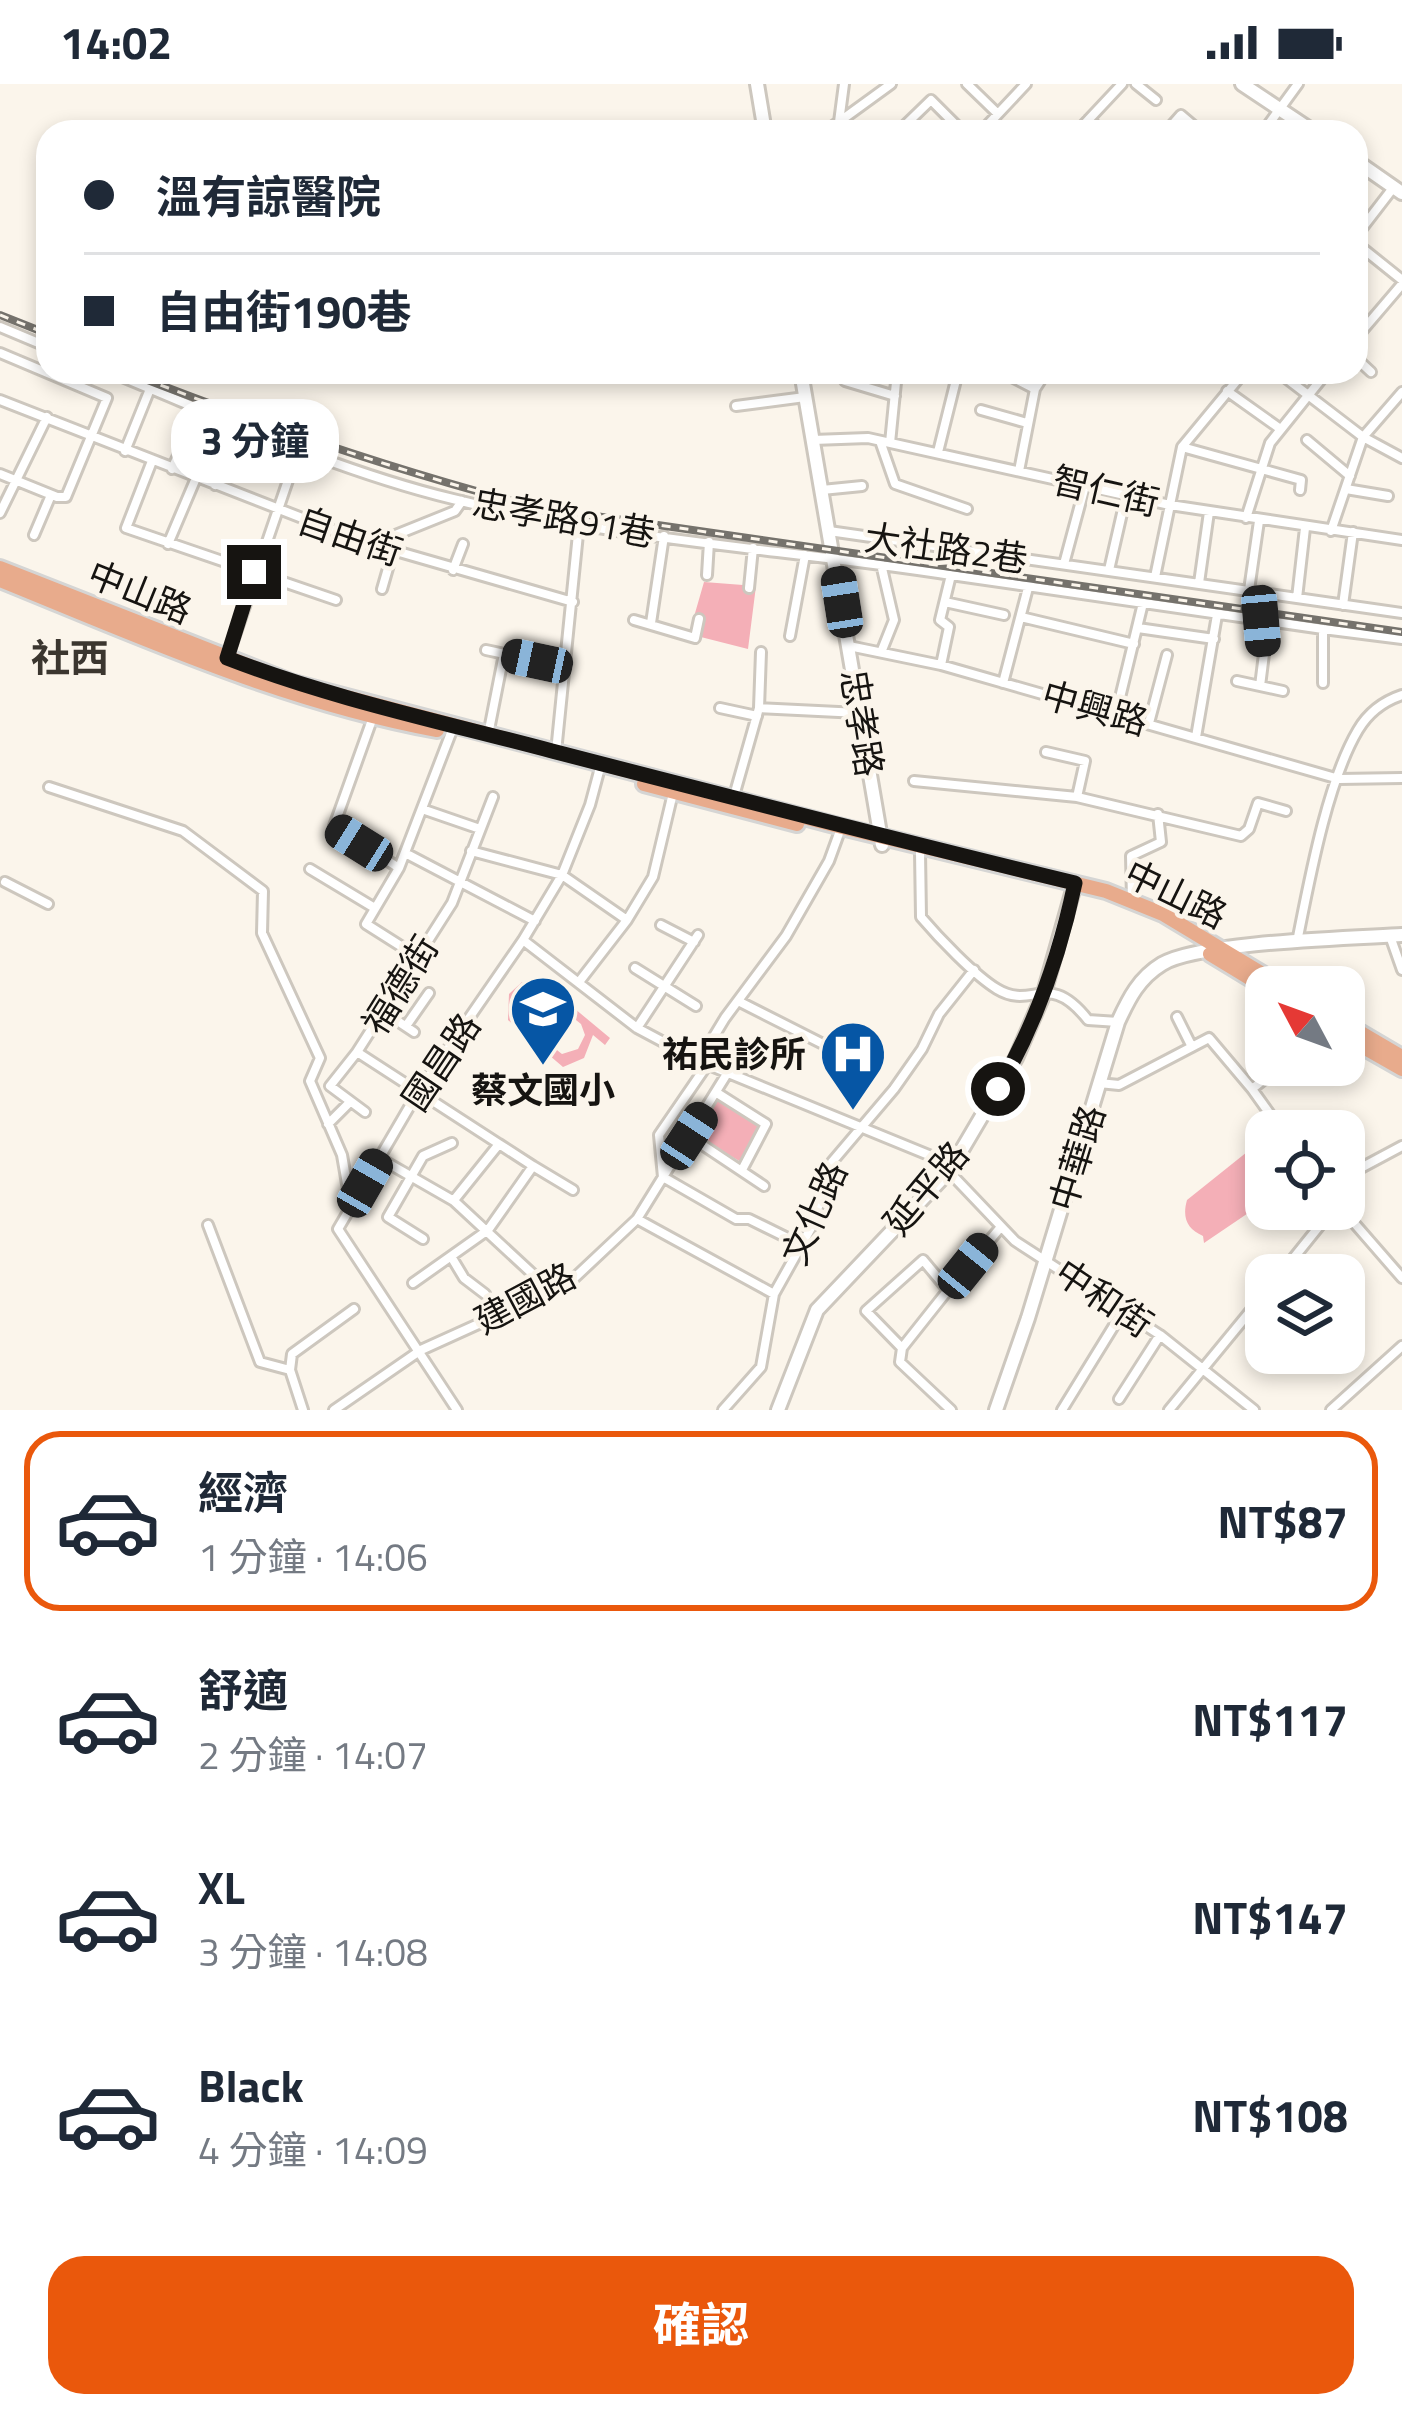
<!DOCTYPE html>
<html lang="zh-TW">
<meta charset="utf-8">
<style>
body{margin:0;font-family:"Titillium Web","Noto Sans TC",sans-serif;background:#f6f6f7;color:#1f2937;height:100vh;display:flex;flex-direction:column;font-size:45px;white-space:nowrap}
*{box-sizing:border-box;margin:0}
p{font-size:39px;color:#747a83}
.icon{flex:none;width:66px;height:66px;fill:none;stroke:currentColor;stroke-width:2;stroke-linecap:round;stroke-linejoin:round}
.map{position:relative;height:1326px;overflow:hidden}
.drawer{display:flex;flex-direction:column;background:#fff;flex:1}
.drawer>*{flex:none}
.guide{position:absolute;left:36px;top:36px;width:1332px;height:264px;border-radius:36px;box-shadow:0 6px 18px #0003;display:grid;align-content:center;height:264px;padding:0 48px;background:#fff}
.needle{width:78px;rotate:311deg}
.tools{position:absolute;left:1245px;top:882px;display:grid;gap:24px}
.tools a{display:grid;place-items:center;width:120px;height:120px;border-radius:24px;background:#fff;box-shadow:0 6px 18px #0003;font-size:60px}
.end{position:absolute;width:54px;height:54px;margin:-27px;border:15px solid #161411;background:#fff;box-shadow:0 0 0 6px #fff}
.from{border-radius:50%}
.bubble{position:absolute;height:84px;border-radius:36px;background:#fff;box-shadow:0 6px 18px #0003;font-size:39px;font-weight:700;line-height:84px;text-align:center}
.car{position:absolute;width:36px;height:72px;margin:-36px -18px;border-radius:15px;box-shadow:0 0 9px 3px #0007;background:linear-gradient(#222 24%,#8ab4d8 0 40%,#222 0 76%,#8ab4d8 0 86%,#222 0)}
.guide b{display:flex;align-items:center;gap:42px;height:114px;font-size:45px}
.guide b+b{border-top:3px solid #e0e1e3}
.guide i{width:30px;height:30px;background:#1f2937}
ul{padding:21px 0 0;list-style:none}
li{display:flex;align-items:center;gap:36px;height:180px;margin:0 24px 18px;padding:0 24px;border:6px solid transparent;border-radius:36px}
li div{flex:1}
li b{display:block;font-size:45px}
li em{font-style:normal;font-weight:700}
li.on{border-color:#ea580c}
li>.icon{width:108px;height:108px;stroke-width:1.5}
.button{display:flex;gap:24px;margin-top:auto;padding:24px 48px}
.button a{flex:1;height:138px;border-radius:36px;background:#ea580c;color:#fff;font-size:48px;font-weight:700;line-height:138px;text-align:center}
.status{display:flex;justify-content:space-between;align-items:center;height:84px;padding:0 60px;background:#fff;direction:ltr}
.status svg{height:33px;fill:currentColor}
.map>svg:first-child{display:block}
.green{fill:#f4afb7;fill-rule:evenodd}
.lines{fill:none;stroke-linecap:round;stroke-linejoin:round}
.street-casing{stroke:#cdc7be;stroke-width:14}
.secondary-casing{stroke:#cdc7be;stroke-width:18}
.primary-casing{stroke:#d5d5d4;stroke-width:20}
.street{stroke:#fff;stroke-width:8}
.secondary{stroke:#fff;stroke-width:12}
.primary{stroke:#e8ab8c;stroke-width:14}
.rail-casing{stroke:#75726c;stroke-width:8}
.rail{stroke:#fbf5eb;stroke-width:3;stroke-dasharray:9;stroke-linecap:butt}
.route{stroke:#161411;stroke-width:15}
.labels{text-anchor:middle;stroke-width:9;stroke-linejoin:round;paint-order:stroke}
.street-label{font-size:36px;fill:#161411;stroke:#fbf5eb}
.poi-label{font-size:36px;font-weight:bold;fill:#161411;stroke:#fbf5eb;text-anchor:end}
.neighbourhood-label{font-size:39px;font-weight:bold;fill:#3b362f;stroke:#fbf5eb}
</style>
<div class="status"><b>14:02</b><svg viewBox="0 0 49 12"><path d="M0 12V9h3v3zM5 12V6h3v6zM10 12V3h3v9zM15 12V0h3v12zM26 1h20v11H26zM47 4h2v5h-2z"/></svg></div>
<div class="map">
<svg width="1402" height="1326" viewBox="0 0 1402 1326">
<rect width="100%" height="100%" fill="#fbf5eb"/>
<path class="green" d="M704 498 756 502 748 565 689 550Z
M522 898 545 900 610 954 605 961 593 951 584 974 563 983 508 936 509 910ZM537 905 581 940 585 951 578 965 562 970C548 958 480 909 537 905Z
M718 1015 759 1041 741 1078 695 1051Z
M1247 1068H1266V1117L1204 1159 1203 1152C1187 1145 1182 1134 1187 1116Z"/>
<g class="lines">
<g class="street-casing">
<path id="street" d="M967 0 998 30
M1136 0 1156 16
M1089 35 1102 48
M839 38 844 0
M825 48 891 0
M898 48 931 16 963 48
M981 48 1026 0
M1077 48 1122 0
M1137 48 1138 47
M1166 48 1181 31 1201 48
M1263 48 1298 0
M1356 152 1393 104
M1356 159 1402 196
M0 243 48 263
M1356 254 1402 200
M0 269 107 314 66 413H57L0 390
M1356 274 1371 288
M110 288C223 334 334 386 453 415 615 456 785 465 951 491L940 536 949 543 941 581
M1002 288 1035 305
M1278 288 1363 353 1402 374
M845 297 895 312
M1227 307 1279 344
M0 316 361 457 573 518
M736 322 805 313
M981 326 1027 339
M813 356 868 354 1170 421 1402 456
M1307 356 1350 392
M880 357 895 400 967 425
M890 359 897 288
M1182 363 1301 396 1300 406
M125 367 150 305
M938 368 958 288
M152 377 126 444 336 516
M254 382 266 352
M172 385 199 324
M1019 387 1035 305 1046 288
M215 401 240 341
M1346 405 1388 412
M822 406 862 402
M0 429 47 333
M1246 434 1270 359 1327 288
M829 447 1402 529
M1331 447 1363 353 1402 308
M34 451 51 411
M168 460 196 394
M373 460 455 427 462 417
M881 480 894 536 882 566
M1064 480 1085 402
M453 486 463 460
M1109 486 1126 412
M707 491 709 458
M951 491 1323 545
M1155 493 1182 363 1244 288
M1199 499 1209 428
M749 504 753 464
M382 505 393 467
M1249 506 1259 437
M1297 514 1305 444
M945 518 1004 531
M1343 521 1353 448
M1021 533 1134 560
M634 536 695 554 699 535
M651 539 664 452
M1138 544 1214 555
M790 552 805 471
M849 562 941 581 1339 695 1402 694
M486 566 537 577
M227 575 298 367
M1237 597 1283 607
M1003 599 1029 500
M1323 599V545L1402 555
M1260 602 1264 570 1261 537
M720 624 757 632
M759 624 859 629
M1116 630 1143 519
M373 633 334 742 399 784 366 840 418 873
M1149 639 1167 571
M488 651 504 570
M1196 653 1217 531
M556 668 579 440
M1046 668 1085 677 1077 713
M914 697 1077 713 1241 752 1249 745 1258 719 1286 727
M49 703 183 747 263 807 262 849 320 974 310 997 342 1071 351 1123
M734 712 759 624 761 568
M493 713 452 819 357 968 499 1060
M422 725 480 745
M471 767 562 791 627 836
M920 768 921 833C938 853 974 891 997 905 1033 927 1048 885 1088 936L1118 938
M407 770 535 837
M399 784 451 649
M310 785 373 823
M5 798 48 820
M1132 815 1131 772 1161 758 1158 730
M661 841 694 858
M1390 852 1402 886
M523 856 637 944 699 977 936 1074 1015 1157 1160 1251 1254 1326
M1297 858C1309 798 1327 698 1358 646 1368 629 1384 617 1402 611
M635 884 696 922
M579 898 627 836 653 793 673 709
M738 917 821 959
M384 928 414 948
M1177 933 1192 963
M406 942 429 909
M637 944 698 851
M357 968 330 1002 365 1028
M699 977 725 934 786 852 829 777 841 744
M707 981 659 1051 663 1093 736 1135H749L802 1161
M1282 981 1252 1005 1282 1047
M1099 999 1119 1001 1209 954 1252 1005
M717 1009 766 1040 743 1084
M328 1040 349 1019
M689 1052 764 1102
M379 1074 454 1117 551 1207
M1344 1093 1402 1062
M454 1116 499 1060 533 1082
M1342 1125 1402 1194
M637 1135 774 1210
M208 1141 260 1278 290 1286
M423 1155 388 1133 423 1072 452 1059
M452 1174 464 1194 485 1210
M1280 1191 1333 1125
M413 1199 488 1146 533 1082 573 1106
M948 1206 1000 1144
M902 1264 866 1227 923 1176 948 1206 902 1264 900 1278 951 1326
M1119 1315 1160 1251
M303 1326 290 1286 292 1270 354 1225
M334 1326 421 1266 569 1199 637 1135 728 988
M457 1326 338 1145 418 1008 523 856 562 791 590 721 601 680
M723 1326 761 1283 774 1210 812 1142 832 1078 894 1005 922 965 939 930 974 886
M1062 1326 1123 1227
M1169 1326 1266 1208
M1331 1326 1402 1262"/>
</g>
<g class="secondary-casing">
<path id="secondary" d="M757 0 765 48
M1242 0 1314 48
M1356 77 1402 109
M801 288 882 761
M778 1326 817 1226 950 1086 1016 974 1044 909 1075 799
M996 1326 1028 1234 1118 938C1129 914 1139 894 1162 880 1198 858 1353 854 1402 851"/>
</g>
<g class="primary-casing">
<path id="primary" d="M0 484 293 599 842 743 1106 807 1163 830 1284 903
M0 496C143 554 284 618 437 646
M644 700 797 740
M1210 870 1266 904
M1344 939 1402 973
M1344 952 1402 985"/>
</g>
<use href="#street" class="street"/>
<use href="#secondary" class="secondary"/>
<use href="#primary" class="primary"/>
<g class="rail-casing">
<path id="rail" d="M0 231 48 250
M127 288C262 341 399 388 540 424L1402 548"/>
</g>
<use href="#rail" class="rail"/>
</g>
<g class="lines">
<path class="route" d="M254 488 227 574C333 615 443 638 552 667 726 712 900 757 1075 799 1060 870 1035 942 998 1005"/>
</g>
<defs>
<g id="school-pin" transform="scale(3.45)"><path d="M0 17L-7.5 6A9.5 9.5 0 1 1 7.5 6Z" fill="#0656a5" stroke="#fbf5eb"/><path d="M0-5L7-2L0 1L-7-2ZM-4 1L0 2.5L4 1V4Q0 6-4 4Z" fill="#fff"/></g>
<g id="hospital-pin" transform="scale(3.45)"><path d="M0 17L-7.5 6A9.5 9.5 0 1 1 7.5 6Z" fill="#0656a5" stroke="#fbf5eb"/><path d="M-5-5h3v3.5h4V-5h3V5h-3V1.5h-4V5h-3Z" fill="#fff"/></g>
</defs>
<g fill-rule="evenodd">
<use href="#school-pin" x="543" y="925"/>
<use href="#hospital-pin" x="853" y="970"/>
</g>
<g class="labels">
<g class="street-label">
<text transform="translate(1106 407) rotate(13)" y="13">智仁街</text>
<text transform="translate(564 434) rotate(10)" y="13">忠孝路91巷</text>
<text transform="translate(350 452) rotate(19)" y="13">自由街</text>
<text transform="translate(946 464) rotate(8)" y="13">大社路2巷</text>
<text transform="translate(140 508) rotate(22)" y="13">中山路</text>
<text transform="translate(1095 624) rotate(16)" y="13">中興路</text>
<text transform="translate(862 639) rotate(81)" y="13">忠孝路</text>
<text transform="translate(1176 810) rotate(26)" y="13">中山路</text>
<text transform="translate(400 901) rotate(-58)" y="13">福德街</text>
<text transform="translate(441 978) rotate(-56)" y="13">國昌路</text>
<text transform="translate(1077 1074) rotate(-73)" y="13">中華路</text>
<text transform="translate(926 1104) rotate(-50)" y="13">延平路</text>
<text transform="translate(814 1129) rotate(-66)" y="13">文化路</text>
<text transform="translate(525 1214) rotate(-28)" y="13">建國路</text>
<text transform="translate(1104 1214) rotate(34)" y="13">中和街</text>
</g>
<g class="poi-label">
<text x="806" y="983">祐民診所</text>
<text x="543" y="1019" text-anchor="middle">蔡文國小</text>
</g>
<g class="neighbourhood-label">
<text x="70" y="588">社西</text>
</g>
</g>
</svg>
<div class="tools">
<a><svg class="needle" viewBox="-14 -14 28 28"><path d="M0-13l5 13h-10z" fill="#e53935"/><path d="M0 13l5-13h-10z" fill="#747a83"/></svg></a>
<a><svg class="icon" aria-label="locate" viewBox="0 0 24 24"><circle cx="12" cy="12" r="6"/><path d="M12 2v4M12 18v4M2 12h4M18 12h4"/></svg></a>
<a><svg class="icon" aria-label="layers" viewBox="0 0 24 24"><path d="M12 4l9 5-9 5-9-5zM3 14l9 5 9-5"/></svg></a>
</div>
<i class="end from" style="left:998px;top:1005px"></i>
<i class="end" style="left:254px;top:488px"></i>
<div class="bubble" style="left:171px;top:315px;width:168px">3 分鐘</div>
<i class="car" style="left:842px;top:518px;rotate:351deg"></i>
<i class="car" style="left:1261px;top:537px;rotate:175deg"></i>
<i class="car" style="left:537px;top:577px;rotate:282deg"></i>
<i class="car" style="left:359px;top:759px;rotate:302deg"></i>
<i class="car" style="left:689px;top:1052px;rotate:33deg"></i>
<i class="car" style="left:365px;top:1099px;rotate:30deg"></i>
<i class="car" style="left:968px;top:1182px;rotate:39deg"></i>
<div class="guide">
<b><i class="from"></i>溫有諒醫院</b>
<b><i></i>自由街190巷</b>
</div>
</div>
<section class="drawer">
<ul>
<li class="on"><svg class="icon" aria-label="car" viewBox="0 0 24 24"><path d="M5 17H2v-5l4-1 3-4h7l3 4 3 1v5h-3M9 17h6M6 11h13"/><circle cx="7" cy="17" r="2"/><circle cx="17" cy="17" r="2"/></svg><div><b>經濟</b><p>1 分鐘 · 14:06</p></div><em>NT$87</em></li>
<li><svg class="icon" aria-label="car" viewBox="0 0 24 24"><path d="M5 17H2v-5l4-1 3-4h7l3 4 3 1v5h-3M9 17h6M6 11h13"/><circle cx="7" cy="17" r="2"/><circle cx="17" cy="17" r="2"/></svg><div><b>舒適</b><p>2 分鐘 · 14:07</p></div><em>NT$117</em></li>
<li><svg class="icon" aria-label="car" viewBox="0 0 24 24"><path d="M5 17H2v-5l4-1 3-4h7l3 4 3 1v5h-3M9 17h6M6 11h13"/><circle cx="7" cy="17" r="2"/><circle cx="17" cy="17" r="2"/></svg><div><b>XL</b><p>3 分鐘 · 14:08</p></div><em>NT$147</em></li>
<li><svg class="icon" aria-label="car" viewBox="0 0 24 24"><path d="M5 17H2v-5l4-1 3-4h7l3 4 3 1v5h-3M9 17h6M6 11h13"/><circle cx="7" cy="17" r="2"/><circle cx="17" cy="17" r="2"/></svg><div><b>Black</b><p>4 分鐘 · 14:09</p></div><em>NT$108</em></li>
</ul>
<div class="button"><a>確認</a></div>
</section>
